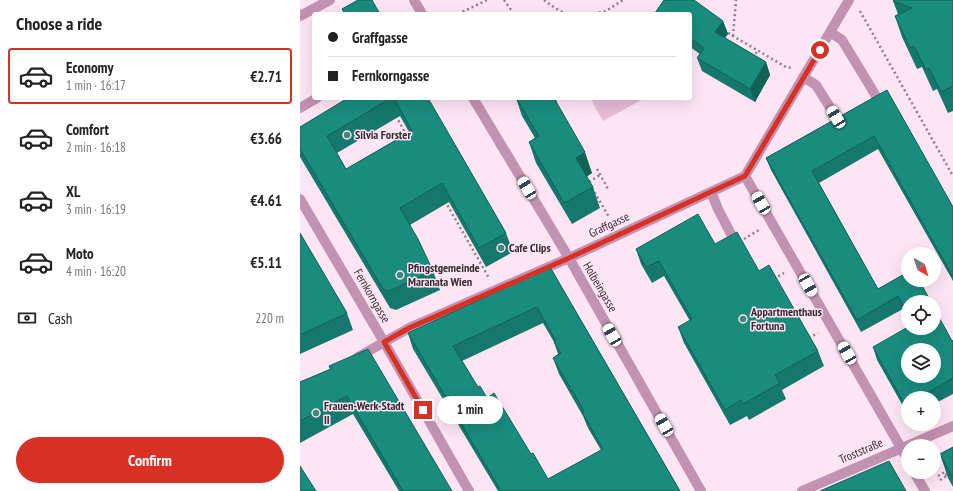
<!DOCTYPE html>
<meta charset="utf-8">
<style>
body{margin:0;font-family:"PT Sans Narrow",sans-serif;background:#f2f2f2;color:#222;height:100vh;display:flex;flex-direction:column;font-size:15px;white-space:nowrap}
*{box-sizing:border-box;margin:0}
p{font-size:13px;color:#767676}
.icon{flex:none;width:22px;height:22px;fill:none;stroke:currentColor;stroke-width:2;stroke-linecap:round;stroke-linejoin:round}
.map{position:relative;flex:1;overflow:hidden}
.details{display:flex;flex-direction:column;background:#fff;width:300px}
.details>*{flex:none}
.banner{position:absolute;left:12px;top:12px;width:380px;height:88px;border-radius:4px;box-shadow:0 4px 16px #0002;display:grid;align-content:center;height:88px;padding:0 16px;background:#fff}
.needle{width:26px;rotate:141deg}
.controls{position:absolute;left:601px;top:247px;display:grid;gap:8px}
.controls a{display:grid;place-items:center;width:40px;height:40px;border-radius:50%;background:#fff;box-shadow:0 4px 16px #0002;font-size:20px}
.end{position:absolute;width:18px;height:18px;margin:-9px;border:5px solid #d93025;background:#fff;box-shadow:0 0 0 2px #fff}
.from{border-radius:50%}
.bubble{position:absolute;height:28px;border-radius:14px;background:#fff;box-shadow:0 4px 16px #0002;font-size:13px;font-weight:600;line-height:28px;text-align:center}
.car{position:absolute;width:12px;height:24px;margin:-12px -6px;border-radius:5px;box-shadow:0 0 3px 1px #0007;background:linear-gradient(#fff 24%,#345 0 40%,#fff 0 76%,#345 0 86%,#fff 0)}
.banner b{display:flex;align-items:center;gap:14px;height:38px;font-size:15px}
.banner b+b{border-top:1px solid #e0e0e0}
.banner i{width:10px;height:10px;background:#222}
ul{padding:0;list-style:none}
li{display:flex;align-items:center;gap:12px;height:56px;margin:0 8px 6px;padding:0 8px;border:2px solid transparent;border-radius:4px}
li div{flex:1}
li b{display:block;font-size:15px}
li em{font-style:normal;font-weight:600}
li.selected{border-color:#d93025}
li>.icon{width:36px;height:36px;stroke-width:1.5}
h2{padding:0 16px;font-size:18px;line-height:48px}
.pay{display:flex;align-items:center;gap:10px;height:44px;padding:0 16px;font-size:15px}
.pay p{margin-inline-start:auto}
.action{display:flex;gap:8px;margin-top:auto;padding:8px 16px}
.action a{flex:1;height:46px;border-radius:24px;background:#d93025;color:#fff;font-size:16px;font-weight:600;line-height:46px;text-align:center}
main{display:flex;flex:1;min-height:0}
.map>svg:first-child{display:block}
.green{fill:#e6bcd7}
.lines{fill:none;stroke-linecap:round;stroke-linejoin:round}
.path{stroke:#907f89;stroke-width:2.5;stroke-dasharray:2 3;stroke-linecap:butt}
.minor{stroke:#c292b1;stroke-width:10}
.wall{fill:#16786c;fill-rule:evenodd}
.shaded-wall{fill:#126258}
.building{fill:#198c7e;stroke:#126258;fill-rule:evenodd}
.route{stroke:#d93025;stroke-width:5}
.poi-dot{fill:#42877c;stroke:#fde5f4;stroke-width:1.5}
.labels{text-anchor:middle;stroke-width:3;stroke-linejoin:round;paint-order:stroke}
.poi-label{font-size:12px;font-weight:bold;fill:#352a31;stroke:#fde5f4;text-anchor:start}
.street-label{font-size:12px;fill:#352a31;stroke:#fde5f4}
</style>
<main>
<section class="details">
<h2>Choose a ride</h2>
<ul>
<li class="selected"><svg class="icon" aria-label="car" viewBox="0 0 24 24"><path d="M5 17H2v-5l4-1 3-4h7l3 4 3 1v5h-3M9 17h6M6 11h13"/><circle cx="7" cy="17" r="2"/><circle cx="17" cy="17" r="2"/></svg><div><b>Economy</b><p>1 min · 16:17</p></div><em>€2.71</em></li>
<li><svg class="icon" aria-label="car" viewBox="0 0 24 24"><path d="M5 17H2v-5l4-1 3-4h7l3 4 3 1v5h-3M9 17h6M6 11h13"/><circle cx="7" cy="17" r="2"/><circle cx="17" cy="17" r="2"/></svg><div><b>Comfort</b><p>2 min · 16:18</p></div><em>€3.66</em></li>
<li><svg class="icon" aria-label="car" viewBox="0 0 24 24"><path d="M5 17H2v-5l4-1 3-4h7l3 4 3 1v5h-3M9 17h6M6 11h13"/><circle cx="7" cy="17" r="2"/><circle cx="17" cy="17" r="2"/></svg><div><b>XL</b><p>3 min · 16:19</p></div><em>€4.61</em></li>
<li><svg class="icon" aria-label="car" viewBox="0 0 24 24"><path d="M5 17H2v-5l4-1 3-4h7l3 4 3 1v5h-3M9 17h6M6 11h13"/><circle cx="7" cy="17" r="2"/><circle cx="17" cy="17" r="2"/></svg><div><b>Moto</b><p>4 min · 16:20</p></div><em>€5.11</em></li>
</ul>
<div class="pay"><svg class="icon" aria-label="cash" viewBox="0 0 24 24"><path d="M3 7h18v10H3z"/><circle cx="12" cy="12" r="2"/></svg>Cash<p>220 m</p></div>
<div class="action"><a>Confirm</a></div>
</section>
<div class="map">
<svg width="653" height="491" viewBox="0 0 653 491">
<rect width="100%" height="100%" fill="#fde5f4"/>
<path class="green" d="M290 98H345L303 121Z"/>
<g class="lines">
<path class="path" d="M204 0 214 14
M244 0 255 8 266 14
M560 11 653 176
M158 14 187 0
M294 14 306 11 323 0
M424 30 433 36 486 67 493 68
M433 36 436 0
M453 58 458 50
M256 102 255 100 259 98
M96 116 107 136
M297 169 308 189
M289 182 300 175
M292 188 309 217
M145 201 189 278
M444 239 459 230
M474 279 484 273
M509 338 518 333
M638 476 645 472 647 476
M640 480 653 472"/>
<path class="minor" d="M114 0 122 14
M0 16 30 0
M530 32 542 40 576 96
M503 77 516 85 536 117
M173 98 269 258 401 491
M0 108 17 98
M445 176 608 460
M411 192 418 209 431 234
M0 199 84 342 169 491
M58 357 109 328 269 258 445 176 549 0
M614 472 625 491
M502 491 653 426"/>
</g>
<path class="wall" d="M364 0H394L423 21 428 34 425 38 466 62 470 75 455 102 402 71 397 58 400 54 390 47V14H356L355 13Z
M653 0V111L648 113 637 89 633 91 622 67 617 69 602 37 595 16 598 14 593 1Z
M587 90 653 207V281L578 149 519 183 578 289 608 272V318L603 309 561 332 471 170 466 158Z
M48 98H128L206 233 213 252 186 267 149 202 110 225 133 271 140 290 96 310 90 308 0 157V127ZM100 116 109 132 46 169 37 153Z
M216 98H254L292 173 286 177 293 187 300 208 272 224 236 163 229 142 235 138 222 116Z
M0 233 47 313 53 330 0 354Z
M415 244 459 271 518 351 524 366 482 390 486 399 449 420 447 416 430 425 384 343 378 327 390 321 364 276 352 283 341 264 336 249Z
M250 267 380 491H198L113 349 108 333ZM243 323 254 342 258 354 253 358 259 374 283 416 288 428 301 450 248 479 231 454 178 387 162 361Z
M653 340V394L634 404V398H608V415L577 360 573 347Z
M29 366 152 491H99L53 414 0 443V382L30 369Z
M653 447V487L648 478 640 454Z"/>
<path class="shaded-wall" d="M423 21 428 34 419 45 415 32Z
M466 62 470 75 455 102 450 89Z
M285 152 292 173 283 179 276 158Z"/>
<path class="building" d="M58 0H72L80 14H45L42 9Z
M364 0H394L423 21 415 32 466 62 450 89 397 58 404 48 390 38V14H357L355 13Z
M594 0H653V86L641 92 629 68 626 70 614 46 610 48 595 16 612 8 593 1Z
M587 90 653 207V277L574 136 512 171 578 289 608 272V280H619L631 302H608V314L598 296 557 320 466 158Z
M48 98H91L27 136 46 169 112 131 94 98H128L206 233 179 248 142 183 100 208 118 239 133 271 89 291 83 289 0 149V127Z
M216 98H254L285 152 276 158 293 187 264 203 229 142 239 136Z
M398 214 415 244 437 232 459 271 469 265 518 351 475 375 480 383 443 404 441 400 425 410 378 327 392 319 359 261 346 267 336 249Z
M0 233 47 313 0 335Z
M250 267 380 491H201L108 333ZM237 307 256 341 254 342 261 353 253 358 284 411 282 412 303 449 248 479 233 453 231 454 194 393 187 398 180 386 178 387 153 346Z
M634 308 652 341 653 340V378L618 398H608V403L605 405 573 347 608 327V328H634ZM608 350H634V376H608Z
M68 349 152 491H103L47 396 0 421V382L31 369 29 366Z
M653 447V478L640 454Z
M589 461 606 491H520Z
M0 466 16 491H0Z"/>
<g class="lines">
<path class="route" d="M123 410 84 342 109 328 269 258 445 176 520 50"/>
</g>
<g class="poi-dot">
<circle cx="47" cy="135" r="4"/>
<circle cx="201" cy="248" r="4"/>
<circle cx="100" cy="275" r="4"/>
<circle cx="443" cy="319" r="4"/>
<circle cx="16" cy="413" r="4"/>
</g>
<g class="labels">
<g class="poi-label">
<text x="55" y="139">Silvia Forster</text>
<text x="209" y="252">Cafe Clips</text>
<text x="108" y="272">Pfingstgemeinde<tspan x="108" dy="14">Maranata Wien</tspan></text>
<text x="451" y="316">Appartmenthaus<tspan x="451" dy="14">Fortuna</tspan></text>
<text x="24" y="410">Frauen-Werk-Stadt<tspan x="24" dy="14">II</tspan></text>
</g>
<g class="street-label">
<text transform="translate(309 225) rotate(-25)" y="4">Graffgasse</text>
<text transform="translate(300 287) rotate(60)" y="4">Holbeingasse</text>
<text transform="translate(72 296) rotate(60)" y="4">Fernkorngasse</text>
<text transform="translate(561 451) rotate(-23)" y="4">Troststraße</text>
</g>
</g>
</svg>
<div class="controls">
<a><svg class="needle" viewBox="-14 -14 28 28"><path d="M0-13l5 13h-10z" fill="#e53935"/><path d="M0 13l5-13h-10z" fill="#767676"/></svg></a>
<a><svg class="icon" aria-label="locate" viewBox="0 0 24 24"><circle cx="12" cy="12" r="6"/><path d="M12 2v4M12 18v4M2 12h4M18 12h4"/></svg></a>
<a><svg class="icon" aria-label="layers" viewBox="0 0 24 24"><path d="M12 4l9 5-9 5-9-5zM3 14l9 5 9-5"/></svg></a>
<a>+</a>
<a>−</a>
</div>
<i class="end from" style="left:520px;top:50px"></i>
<i class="end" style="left:123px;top:410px"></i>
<div class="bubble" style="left:137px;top:396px;width:66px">1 min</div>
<i class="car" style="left:536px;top:117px;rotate:329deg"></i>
<i class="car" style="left:227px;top:188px;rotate:329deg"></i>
<i class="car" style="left:461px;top:203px;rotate:330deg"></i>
<i class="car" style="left:508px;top:285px;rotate:150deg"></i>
<i class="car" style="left:312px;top:335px;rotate:330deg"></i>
<i class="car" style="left:547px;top:353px;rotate:330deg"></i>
<i class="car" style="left:364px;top:425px;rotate:330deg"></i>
<div class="banner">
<b><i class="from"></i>Graffgasse</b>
<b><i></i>Fernkorngasse</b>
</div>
</div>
</main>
